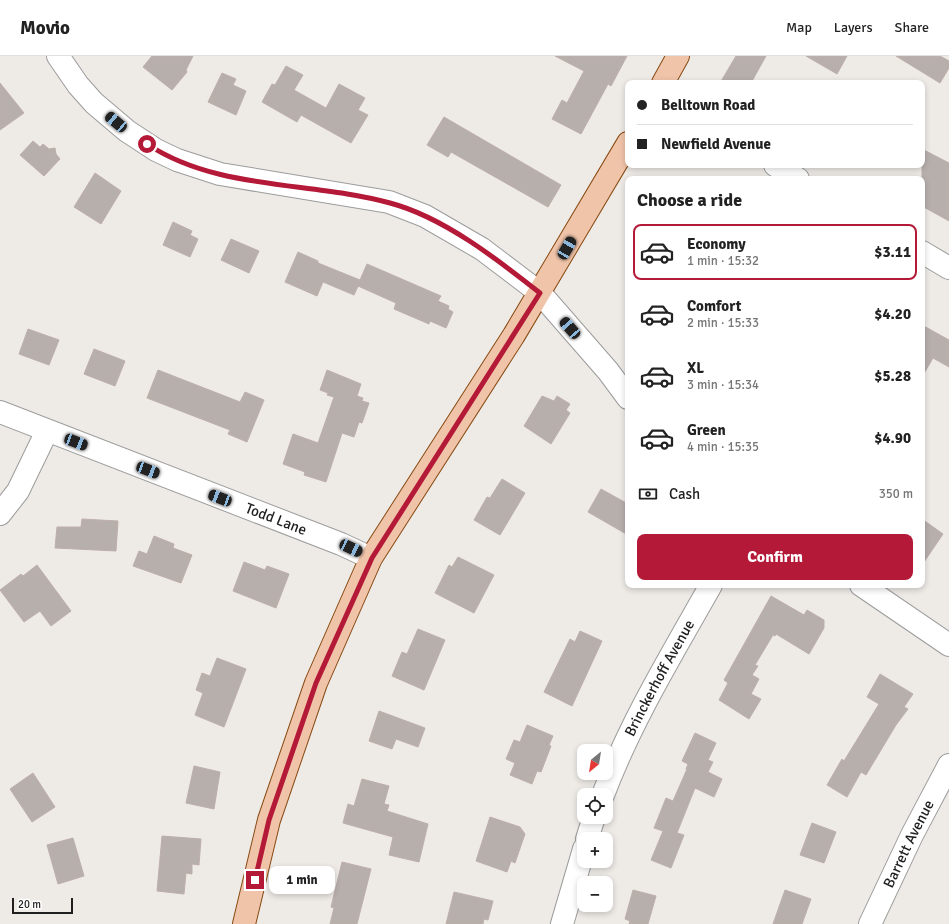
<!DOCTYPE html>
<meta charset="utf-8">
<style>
body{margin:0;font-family:Signika,sans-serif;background:#f6f6f6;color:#222;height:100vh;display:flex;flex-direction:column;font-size:15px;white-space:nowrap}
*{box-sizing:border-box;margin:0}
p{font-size:13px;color:#767676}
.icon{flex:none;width:22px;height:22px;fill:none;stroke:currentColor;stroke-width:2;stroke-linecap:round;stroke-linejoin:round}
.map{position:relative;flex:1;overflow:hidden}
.side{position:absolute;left:625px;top:120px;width:300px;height:412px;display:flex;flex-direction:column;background:#fff;border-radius:8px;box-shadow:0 2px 6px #0003}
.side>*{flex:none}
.top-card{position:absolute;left:625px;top:24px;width:300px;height:88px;border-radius:8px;box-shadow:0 2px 6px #0003;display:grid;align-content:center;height:88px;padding:0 12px;background:#fff}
.needle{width:26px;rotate:210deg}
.controls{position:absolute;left:577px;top:688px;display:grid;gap:8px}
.controls a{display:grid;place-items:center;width:36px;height:36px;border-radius:8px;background:#fff;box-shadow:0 2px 6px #0003;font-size:20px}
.scale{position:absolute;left:12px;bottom:10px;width:61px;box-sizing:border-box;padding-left:4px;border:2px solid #1f1f1f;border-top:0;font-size:11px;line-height:14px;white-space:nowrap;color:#1f1f1f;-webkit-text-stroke:3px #fff;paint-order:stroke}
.end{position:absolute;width:18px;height:18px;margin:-9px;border:5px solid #b41937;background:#fff;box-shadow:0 0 0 2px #fff}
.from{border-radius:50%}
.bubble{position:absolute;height:28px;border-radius:8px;background:#fff;box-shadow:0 2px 6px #0003;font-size:13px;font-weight:800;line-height:28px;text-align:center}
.car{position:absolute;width:12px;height:24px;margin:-12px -6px;border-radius:5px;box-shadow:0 0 3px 1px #0007;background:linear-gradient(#222 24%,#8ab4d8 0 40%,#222 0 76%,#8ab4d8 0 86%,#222 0)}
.top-card b{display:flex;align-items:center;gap:14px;height:38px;font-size:15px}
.top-card b+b{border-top:1px solid #e0e0e0}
.top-card i{width:10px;height:10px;background:#222}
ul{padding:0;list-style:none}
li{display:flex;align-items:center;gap:12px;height:56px;margin:0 8px 6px;padding:0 4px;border:2px solid transparent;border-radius:8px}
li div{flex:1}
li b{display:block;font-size:15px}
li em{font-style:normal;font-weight:800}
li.active{border-color:#b41937}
li>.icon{width:36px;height:36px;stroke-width:1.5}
h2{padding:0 12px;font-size:18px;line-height:48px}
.pay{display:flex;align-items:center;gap:10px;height:44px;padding:0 12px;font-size:15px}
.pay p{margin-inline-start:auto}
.button{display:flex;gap:8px;margin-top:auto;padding:8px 12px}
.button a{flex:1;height:46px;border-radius:8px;background:#b41937;color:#fff;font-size:16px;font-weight:800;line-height:46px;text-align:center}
header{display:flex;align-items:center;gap:24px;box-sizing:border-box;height:56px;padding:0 20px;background:#fff;border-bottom:1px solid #e0e0e0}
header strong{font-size:19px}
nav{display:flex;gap:22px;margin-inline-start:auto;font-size:14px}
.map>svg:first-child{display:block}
.building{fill:#b7afac;stroke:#beafaa}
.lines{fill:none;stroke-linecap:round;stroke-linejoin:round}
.minor-casing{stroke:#9c9c9c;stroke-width:24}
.major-casing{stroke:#874a13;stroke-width:24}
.minor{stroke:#fff;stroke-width:22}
.major{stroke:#f0c4a9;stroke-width:22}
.route{stroke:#b41937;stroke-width:5}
.labels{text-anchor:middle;stroke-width:4;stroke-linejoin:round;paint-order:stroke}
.street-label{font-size:15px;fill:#1f1f1f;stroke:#fff}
</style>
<header>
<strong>Movio</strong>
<nav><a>Map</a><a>Layers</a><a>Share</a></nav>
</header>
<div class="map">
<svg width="949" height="868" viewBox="0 0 949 868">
<rect width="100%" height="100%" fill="#eeeae6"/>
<path class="building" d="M152 0H193L186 14 187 16 172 34 143 11Z
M555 0H627L611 30 608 28 581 78 552 63 562 44 567 47 584 15Z
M736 0H766L751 27H720Z
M806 0H847L837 18Z
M896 0H940L949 5V12L940 27Z
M286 10 303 19 294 34 326 52 339 28 365 42 358 54 368 59 351 87 301 59 297 66 262 46 272 28 275 29Z
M222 17 236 23 233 29 246 35 236 59 208 46Z
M0 27 24 57 0 74Z
M444 61 561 129 548 151 451 96 448 101 427 89Z
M33 85 40 91 43 88 49 93 55 92 56 98 60 103 44 120 20 99Z
M922 93 949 107V165L922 150Z
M95 117 121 135 101 168 74 151Z
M173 166 192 175 190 179 198 183 190 201 163 189Z
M231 183 259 195 249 217 221 204Z
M298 196 318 205V207L360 224 367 208 441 240 438 245 449 250 448 253 453 256 446 272 430 265 429 268 394 253 396 247 358 230 354 239 323 226 317 240 285 226Z
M922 269 949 284V311L933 302 922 321Z
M28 273 59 284 49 309 19 298Z
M94 293 125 305 115 330 84 318Z
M158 314 240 346 245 336 264 344 247 386 228 378 230 374 147 342Z
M327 314 361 328 357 340 363 342 362 345 369 347 362 367 359 366 354 381 342 377 326 426 304 419 305 416 283 408 293 378 318 387 334 341 327 339 328 337 320 334Z
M542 340 554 345 557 340 570 348 566 354 570 357 551 388 524 370Z
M502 423 525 437 500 479 474 464 487 441 490 442Z
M601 433 628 448V479L588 456Z
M82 463 118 465 116 495 55 492 57 471H81Z
M922 463 943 478 922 509Z
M154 480 174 488 173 492 192 499 181 527 133 510 139 495 147 498Z
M458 501 494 519 474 557 435 537 449 509 452 511Z
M244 506 265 514 267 510 289 518 276 552 233 535Z
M37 509 71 555 51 570 40 555 24 566 0 534 21 518 23 520Z
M771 540 804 559 807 554 824 564V572L809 598 776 578 775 580 773 579 755 609 758 610 752 619 759 623 751 638 761 643 749 663 719 644 728 627 724 624Z
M418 573 445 584 424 634 392 620 402 596 407 598Z
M580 575 602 585 572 650 544 636 570 583 575 586Z
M217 602 246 613 224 671 195 659 203 637 196 634 202 617 210 620Z
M880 618 913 638 904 651 908 653 896 669 866 719 861 716 847 741 827 729 842 703 844 705 879 648 867 641Z
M379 655 425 672 418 691 396 683 392 693 369 685Z
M527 669 553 680 549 689 551 690 541 716 537 715 532 728 510 719 515 707 506 703 514 684 520 686Z
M695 677 716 687 708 704 713 706 708 716 722 723 714 741 695 732 677 777 684 779 671 812 651 804 663 775 654 772 666 742 673 745 687 713H686L688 708 682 705Z
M194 710 220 716 214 753 186 747Z
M33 717 55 751 32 766 10 733Z
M362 723 389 730 384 748 389 749 387 755 428 768 419 806 389 799 393 781 343 767 348 748 354 750Z
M490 761 520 771 525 778 515 807 511 805 507 816 476 805Z
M812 767 836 776 824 807 800 799Z
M162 780 201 783 199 809 192 808V818L186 817 184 838 157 835Z
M73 782 84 820 58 828 47 789Z
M342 806 371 813 357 868H330L334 852 331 851Z
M633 834 656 840 648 868H629L630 865 625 863Z
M785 834 811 843 802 868H773Z
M454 836 493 845 488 864 484 863 483 868H446Z"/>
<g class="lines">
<g class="minor-casing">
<g id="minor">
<path d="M58 0 78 29 94 47 127 75 156 94 177 104 220 118 389 146 425 160 482 193 540 237 608 315 628 342"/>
<path d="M775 109 798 123"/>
<path d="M922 196 949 212"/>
<path id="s1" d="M0 356 341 488 371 502"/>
<path d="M0 458 18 435 47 375"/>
<path d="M861 529 949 589"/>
<path id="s2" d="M603 739C631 665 672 598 711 529"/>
<path d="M587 783 594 761"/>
<path d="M562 868 584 793"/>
<path id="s3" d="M870 868 912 779 949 709"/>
</g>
</g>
<g class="major-casing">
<path id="major" d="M663 27 678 0
M244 868 269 764 316 627 371 502 514 279 628 87"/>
</g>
<use href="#minor" class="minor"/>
<use href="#major" class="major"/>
</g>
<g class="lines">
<path class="route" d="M147 88C218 135 310 125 390 147 443 161 497 203 540 237L372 502 316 627 269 764 255 824"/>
</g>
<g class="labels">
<g class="street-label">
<text dy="5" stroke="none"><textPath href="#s1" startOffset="296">Todd Lane</textPath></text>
<text dy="5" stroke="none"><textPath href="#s2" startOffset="130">Brinckerhoff Avenue</textPath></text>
<text dy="5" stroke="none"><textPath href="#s3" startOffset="89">Barrett Avenue</textPath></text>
</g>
</g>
</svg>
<div class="controls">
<a><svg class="needle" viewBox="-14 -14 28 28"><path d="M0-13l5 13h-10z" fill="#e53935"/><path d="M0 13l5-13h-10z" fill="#767676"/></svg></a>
<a><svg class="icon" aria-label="locate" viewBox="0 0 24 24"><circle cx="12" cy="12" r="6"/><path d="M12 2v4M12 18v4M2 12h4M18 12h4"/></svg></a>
<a>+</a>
<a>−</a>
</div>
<div class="scale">20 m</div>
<i class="end from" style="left:147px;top:88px"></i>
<i class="end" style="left:255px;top:824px"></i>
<div class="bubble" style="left:269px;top:810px;width:66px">1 min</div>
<i class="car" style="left:116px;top:66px;rotate:310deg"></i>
<i class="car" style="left:567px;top:192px;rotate:30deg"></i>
<i class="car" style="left:570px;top:272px;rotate:319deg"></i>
<i class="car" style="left:76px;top:386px;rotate:111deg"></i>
<i class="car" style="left:148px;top:414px;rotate:111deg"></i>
<i class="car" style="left:220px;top:442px;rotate:291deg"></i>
<i class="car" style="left:351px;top:492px;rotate:115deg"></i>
<div class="top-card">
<b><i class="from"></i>Belltown Road</b>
<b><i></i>Newfield Avenue</b>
</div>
<section class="side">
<h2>Choose a ride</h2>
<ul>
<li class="active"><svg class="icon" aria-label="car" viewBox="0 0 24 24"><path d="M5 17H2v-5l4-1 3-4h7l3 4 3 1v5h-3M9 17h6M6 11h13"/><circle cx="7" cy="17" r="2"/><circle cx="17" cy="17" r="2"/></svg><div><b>Economy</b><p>1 min · 15:32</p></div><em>$3.11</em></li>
<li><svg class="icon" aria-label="car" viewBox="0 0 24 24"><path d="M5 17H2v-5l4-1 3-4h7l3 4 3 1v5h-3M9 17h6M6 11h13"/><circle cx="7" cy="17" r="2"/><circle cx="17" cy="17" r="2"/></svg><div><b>Comfort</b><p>2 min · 15:33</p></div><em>$4.20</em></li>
<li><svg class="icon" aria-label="car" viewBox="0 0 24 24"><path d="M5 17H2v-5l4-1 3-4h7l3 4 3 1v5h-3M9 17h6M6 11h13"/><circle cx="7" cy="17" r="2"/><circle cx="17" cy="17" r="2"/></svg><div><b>XL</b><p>3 min · 15:34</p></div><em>$5.28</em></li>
<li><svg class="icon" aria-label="car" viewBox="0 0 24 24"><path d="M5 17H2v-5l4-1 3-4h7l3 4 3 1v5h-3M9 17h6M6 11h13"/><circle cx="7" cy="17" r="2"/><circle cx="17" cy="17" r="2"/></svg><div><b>Green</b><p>4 min · 15:35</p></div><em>$4.90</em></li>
</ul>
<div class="pay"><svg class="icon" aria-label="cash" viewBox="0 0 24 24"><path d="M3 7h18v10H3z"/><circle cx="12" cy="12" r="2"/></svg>Cash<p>350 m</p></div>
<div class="button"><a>Confirm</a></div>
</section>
</div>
